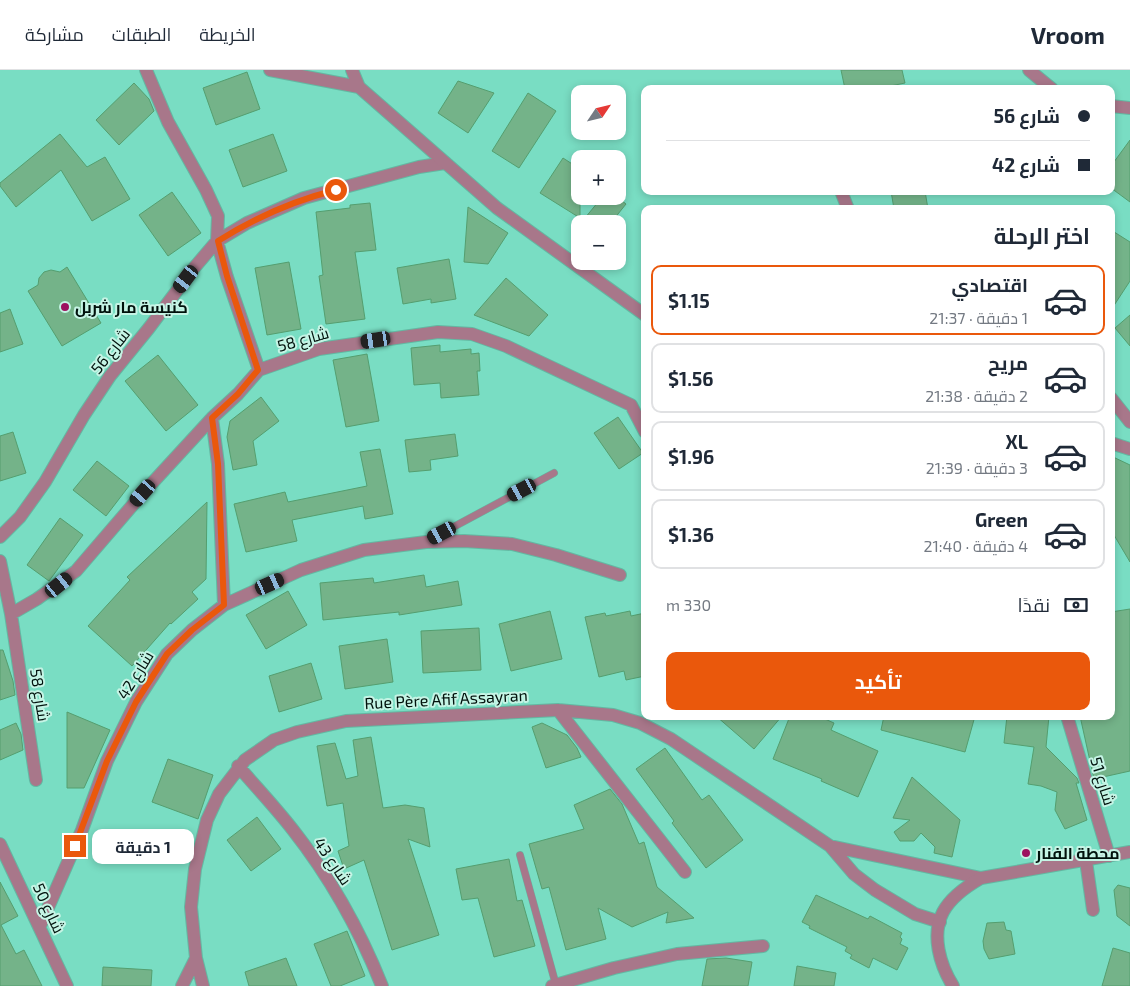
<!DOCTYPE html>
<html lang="ar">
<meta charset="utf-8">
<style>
body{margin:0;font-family:"Exo 2",Cairo,sans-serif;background:#f6f6f7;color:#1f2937;direction:rtl;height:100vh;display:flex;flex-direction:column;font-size:19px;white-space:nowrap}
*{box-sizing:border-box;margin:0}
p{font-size:16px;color:#747a83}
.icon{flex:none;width:28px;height:28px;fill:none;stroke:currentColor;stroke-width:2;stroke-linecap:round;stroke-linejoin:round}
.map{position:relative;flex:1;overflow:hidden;direction:ltr}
.side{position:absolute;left:641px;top:135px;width:474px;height:515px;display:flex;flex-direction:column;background:#fff;border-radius:10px;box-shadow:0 2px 8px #0003;direction:rtl}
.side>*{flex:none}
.top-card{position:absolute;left:641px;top:15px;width:474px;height:110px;border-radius:10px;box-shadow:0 2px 8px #0003;direction:rtl;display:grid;align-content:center;height:110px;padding:0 25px;background:#fff}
.needle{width:32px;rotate:55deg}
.controls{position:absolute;left:571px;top:15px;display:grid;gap:10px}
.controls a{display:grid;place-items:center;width:55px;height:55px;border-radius:10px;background:#fff;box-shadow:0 2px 8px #0003;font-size:25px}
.end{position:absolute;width:22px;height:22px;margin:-11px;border:6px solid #ea580c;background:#fff;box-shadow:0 0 0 2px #fff}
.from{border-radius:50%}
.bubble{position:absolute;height:35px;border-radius:10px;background:#fff;box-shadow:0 2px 8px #0003;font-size:16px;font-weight:700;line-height:35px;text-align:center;direction:rtl}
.car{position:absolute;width:15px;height:30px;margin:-15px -8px;border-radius:6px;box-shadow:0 0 4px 1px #0007;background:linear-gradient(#222 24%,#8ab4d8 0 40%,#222 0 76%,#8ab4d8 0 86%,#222 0)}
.top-card b{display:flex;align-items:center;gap:18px;height:48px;font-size:19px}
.top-card b+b{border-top:1px solid #e0e1e3}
.top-card i{width:12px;height:12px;background:#1f2937}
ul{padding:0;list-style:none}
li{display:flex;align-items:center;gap:15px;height:70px;margin:0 10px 8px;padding:0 15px;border:2px solid #e0e1e3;border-radius:10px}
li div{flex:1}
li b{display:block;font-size:19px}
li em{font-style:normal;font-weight:700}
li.on{border-color:#ea580c}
li>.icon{width:45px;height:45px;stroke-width:1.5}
h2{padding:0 25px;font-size:22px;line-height:60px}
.pay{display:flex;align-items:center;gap:12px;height:55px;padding:0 25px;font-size:19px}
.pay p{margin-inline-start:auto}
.action{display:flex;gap:10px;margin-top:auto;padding:10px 25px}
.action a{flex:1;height:58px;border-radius:10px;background:#ea580c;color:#fff;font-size:20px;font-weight:700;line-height:58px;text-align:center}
header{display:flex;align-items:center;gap:30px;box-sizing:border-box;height:70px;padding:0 25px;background:#fff;border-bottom:1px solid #e0e1e3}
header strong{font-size:24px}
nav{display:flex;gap:28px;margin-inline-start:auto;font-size:18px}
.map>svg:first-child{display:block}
.building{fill:#74b389;stroke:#549e6f}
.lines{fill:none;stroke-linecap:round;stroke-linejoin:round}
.service-casing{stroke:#63b8a2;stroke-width:8}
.minor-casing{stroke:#63b8a2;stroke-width:14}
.tertiary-casing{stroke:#63b8a2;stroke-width:14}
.service{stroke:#a8778a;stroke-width:7}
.minor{stroke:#a8778a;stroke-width:12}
.tertiary{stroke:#a8778a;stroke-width:12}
.route{stroke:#ea580c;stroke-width:6}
.poi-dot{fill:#9d115f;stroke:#c5f4e5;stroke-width:2}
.labels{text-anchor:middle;stroke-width:4;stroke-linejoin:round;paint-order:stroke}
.poi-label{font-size:16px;font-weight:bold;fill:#00110c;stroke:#c5f4e5;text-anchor:start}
.street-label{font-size:16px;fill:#00110c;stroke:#c5f4e5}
</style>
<header>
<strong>Vroom</strong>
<nav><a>الخريطة</a><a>الطبقات</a><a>مشاركة</a></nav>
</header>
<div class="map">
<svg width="1130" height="916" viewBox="0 0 1130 916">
<rect width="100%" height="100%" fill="#79ddc3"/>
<path class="building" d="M841 0H902L905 13 876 19H845Z
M247 2 260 39 216 55 203 18Z
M458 11 494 23 468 63 438 43Z
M134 13 149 29 154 41 119 75 96 50Z
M528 23 556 41 519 98 492 81Z
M60 64 87 97 105 87 130 129 92 151 61 100 16 137 0 116V113Z
M273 64 287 101 243 117 229 80Z
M1130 70V132L1111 118V96Z
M563 88 580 99V148L540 123Z
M891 121H925L928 139H894Z
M172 122 201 163 168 186 139 145Z
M603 126H616L626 134 610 154H580Z
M370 133 376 180 355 182 365 249 326 254 319 206 323 205 316 142 350 138V135Z
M468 137 508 163 488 194 464 192Z
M1111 160 1130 172V211L1111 240Z
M449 189 456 229 431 233V229L403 234 397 198Z
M289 192 301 259 267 265 255 198Z
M67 197 101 253 62 276 28 221 38 215 39 208 44 202 51 200 60 202Z
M506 208 548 245 529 266 474 245Z
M10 239 23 274 0 282V243Z
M1130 245V276L1115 258Z
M440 275V282L471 279V284L479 283 480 301H477L479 325 441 328 440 313 414 315 411 278Z
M367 284 379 351 346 357 333 290Z
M158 285 198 335 166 361 125 311Z
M261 327 279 351 253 371 257 395 233 400 227 367 230 351Z
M618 347 643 383 619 399 594 363Z
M13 362 26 403 0 411V366Z
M455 364 458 386 430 390 431 400 409 402 405 370Z
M380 379 393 444 365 449 363 436 292 450 297 471 246 482 234 434 285 422 288 432 367 416 360 382Z
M1111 386 1130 395V492L1111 460Z
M97 391 129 416 106 446 73 420Z
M207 432 206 509 192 522 198 529 171 554 170 553 132 596 88 556 130 510 127 507Z
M60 448 83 465 49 511 27 495Z
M424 505 426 517 458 511 462 535 399 545V542L323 550 320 513 373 508 374 513Z
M288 521 307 555 266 579 246 545Z
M1130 539V701L1094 709 1080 646H1111V542Z
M550 541 562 589 511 601 499 554Z
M630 541 631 546 645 543V606L626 610 624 601 599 607 585 547 605 543 606 546Z
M479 558 481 600 423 603 421 561Z
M387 569 393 612 345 619 339 576Z
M0 580H3L13 611 15 625 0 630Z
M311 593 322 629 279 642 269 606Z
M67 642 110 660 84 718H67Z
M716 646H782L754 679Z
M790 646H818L834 653 831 660 878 681 858 727 821 711 822 709 773 689Z
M884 646H975L965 682 881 660Z
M1007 646H1049L1046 677 1077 708 1079 713H1076L1087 750 1065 759 1055 740 1057 722 1041 716 1028 714 1034 677 1004 673Z
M16 653 21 664 23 680 0 690V660Z
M542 653 567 665 577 678 581 687 546 698 532 657Z
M371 667 383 738 405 735 424 738 430 777 408 769 439 865 392 880 364 790 344 799 338 781 349 776 343 733 327 736 317 676 335 673 346 709 358 706 353 670Z
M665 678 702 730 709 725 743 770 706 798 672 753 674 751 636 699Z
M168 689 213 705 198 749 152 732Z
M912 707 960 750 952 787 934 783 935 777 921 763 914 771H900L894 762 910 750 893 748Z
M610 719 622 734 639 774 644 772 657 817 694 848 666 853 668 842 632 857 598 838 606 869 566 880 549 817 542 819 529 774 584 759 574 735Z
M257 747 281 779 251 801 227 770Z
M509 789 517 831 522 830 535 876 494 887 478 828 462 830 456 799Z
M0 812 18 846 1 855 16 884 24 880 42 916H0Z
M1118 815 1130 818V856L1117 846 1114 820Z
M816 825 868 849 870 846 902 863 900 867 902 869 900 874 908 878 897 900 873 888 869 898 850 888 852 885 845 881 847 877 809 858 810 856 802 852Z
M1004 852 1006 860 1011 861 1015 884 989 889 984 879 983 871 987 853Z
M347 861 365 906 340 916H331L314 874Z
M1113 878 1130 883V916H1102Z
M286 888 297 916H249L245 902Z
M726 888 752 892 748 916H702L707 889Z
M797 896 836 903 834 916H794Z
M103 897 152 900 151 916H102Z"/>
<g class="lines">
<g class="service-casing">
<path id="service" d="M431 469 554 403
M520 785 556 915"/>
</g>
<g class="minor-casing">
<path id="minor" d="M146 0 168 52 206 120 218 146 217 171 227 207 259 300
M1029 0 1052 19
M212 348 218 394 224 535
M1111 373 1130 379
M0 467 20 447 45 412 84 345 110 306 149 258 194 198 217 171 247 153 304 128 419 97 445 93
M0 491 11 544 36 710
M11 544 37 529 76 501 143 423 212 348 238 324 259 300 319 279 438 262 472 264 506 276 631 335 645 362
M558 640 685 802
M1067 646 1109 786
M238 696C257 718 276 738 293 760 330 807 360 861 382 916
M0 774 67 916
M830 776 981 808
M1086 791 1093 840
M40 856 82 760 107 691 136 632 167 584 192 560 224 535 301 500 364 480 426 472 464 471 512 474 556 485 620 505
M182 916 196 888
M203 916 196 888 191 837 195 799 207 750 219 724 245 690 274 670 297 662 346 651 558 640 613 645 640 653 671 669 830 776 854 804 875 820 915 844 940 852
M552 916 614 898 677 884 763 876"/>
</g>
<g class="tertiary-casing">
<path id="tertiary" d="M270 0 359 17
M352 0 359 17 497 138 645 245
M1111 36 1130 38
M841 121 848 139
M1111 328 1130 352
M953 916C940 895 931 865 943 842 951 827 967 816 981 808L1130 782"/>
</g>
<use href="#service" class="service"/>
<use href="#minor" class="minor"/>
<use href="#tertiary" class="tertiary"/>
</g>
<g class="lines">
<path class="route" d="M75 776 107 691 136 632 167 584 192 560 224 535 218 394 212 348 238 324 258 300 227 206 218 171C256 147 292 131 336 120"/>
</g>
<g class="poi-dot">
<circle cx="65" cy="237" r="5"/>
<circle cx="1026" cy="783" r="5"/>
</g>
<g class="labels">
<g class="poi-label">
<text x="75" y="243">كنيسة مار شربل</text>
<text x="1036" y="789">محطة الفنار</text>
</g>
<g class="street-label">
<text transform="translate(303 269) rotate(-16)" y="6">شارع 58</text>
<text transform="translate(110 281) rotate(-52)" y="6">شارع 56</text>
<text transform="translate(135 605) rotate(-58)" y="6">شارع 42</text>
<text transform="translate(40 625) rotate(81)" y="6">شارع 58</text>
<text transform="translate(446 629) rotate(-3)" y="6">Rue Père Afif Assayran</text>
<text transform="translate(1103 711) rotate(73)" y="6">شارع 51</text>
<text transform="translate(333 791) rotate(56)" y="6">شارع 43</text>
<text transform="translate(49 838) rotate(65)" y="6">شارع 50</text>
</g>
</g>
</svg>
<div class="controls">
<a><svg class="needle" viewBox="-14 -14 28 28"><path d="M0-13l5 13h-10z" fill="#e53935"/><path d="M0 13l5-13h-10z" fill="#747a83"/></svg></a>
<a>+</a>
<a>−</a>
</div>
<i class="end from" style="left:336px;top:120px"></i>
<i class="end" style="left:75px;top:776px"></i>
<div class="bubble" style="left:92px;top:759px;width:102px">1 دقيقة</div>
<i class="car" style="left:186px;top:209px;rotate:217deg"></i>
<i class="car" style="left:376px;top:270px;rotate:261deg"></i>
<i class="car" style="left:522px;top:420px;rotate:242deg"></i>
<i class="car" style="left:143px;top:423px;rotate:221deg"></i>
<i class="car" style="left:442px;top:463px;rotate:242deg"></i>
<i class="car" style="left:270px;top:514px;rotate:66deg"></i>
<i class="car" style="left:59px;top:515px;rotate:51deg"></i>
<div class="top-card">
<b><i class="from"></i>شارع 56</b>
<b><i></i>شارع 42</b>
</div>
<section class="side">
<h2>اختر الرحلة</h2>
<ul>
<li class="on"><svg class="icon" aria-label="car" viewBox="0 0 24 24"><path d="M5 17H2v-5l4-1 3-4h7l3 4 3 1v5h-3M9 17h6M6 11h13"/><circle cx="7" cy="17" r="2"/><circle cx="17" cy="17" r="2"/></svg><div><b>اقتصادي</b><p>1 دقيقة · 21:37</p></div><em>$1.15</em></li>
<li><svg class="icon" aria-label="car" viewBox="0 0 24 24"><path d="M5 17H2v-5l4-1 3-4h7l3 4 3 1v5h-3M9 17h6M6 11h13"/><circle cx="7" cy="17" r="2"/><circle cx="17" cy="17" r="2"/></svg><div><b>مريح</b><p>2 دقيقة · 21:38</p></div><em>$1.56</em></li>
<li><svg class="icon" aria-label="car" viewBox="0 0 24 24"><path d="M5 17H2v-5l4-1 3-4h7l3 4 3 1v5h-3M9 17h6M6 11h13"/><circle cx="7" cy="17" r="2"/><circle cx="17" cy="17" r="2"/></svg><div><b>XL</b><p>3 دقيقة · 21:39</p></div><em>$1.96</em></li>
<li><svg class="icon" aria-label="car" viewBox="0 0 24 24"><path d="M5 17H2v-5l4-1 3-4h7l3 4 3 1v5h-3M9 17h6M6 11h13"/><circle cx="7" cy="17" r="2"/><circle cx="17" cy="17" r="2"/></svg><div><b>Green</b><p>4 دقيقة · 21:40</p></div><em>$1.36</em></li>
</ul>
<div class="pay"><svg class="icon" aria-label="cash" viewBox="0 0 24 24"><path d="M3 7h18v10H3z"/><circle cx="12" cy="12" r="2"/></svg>نقدًا<p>330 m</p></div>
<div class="action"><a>تأكيد</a></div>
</section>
</div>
